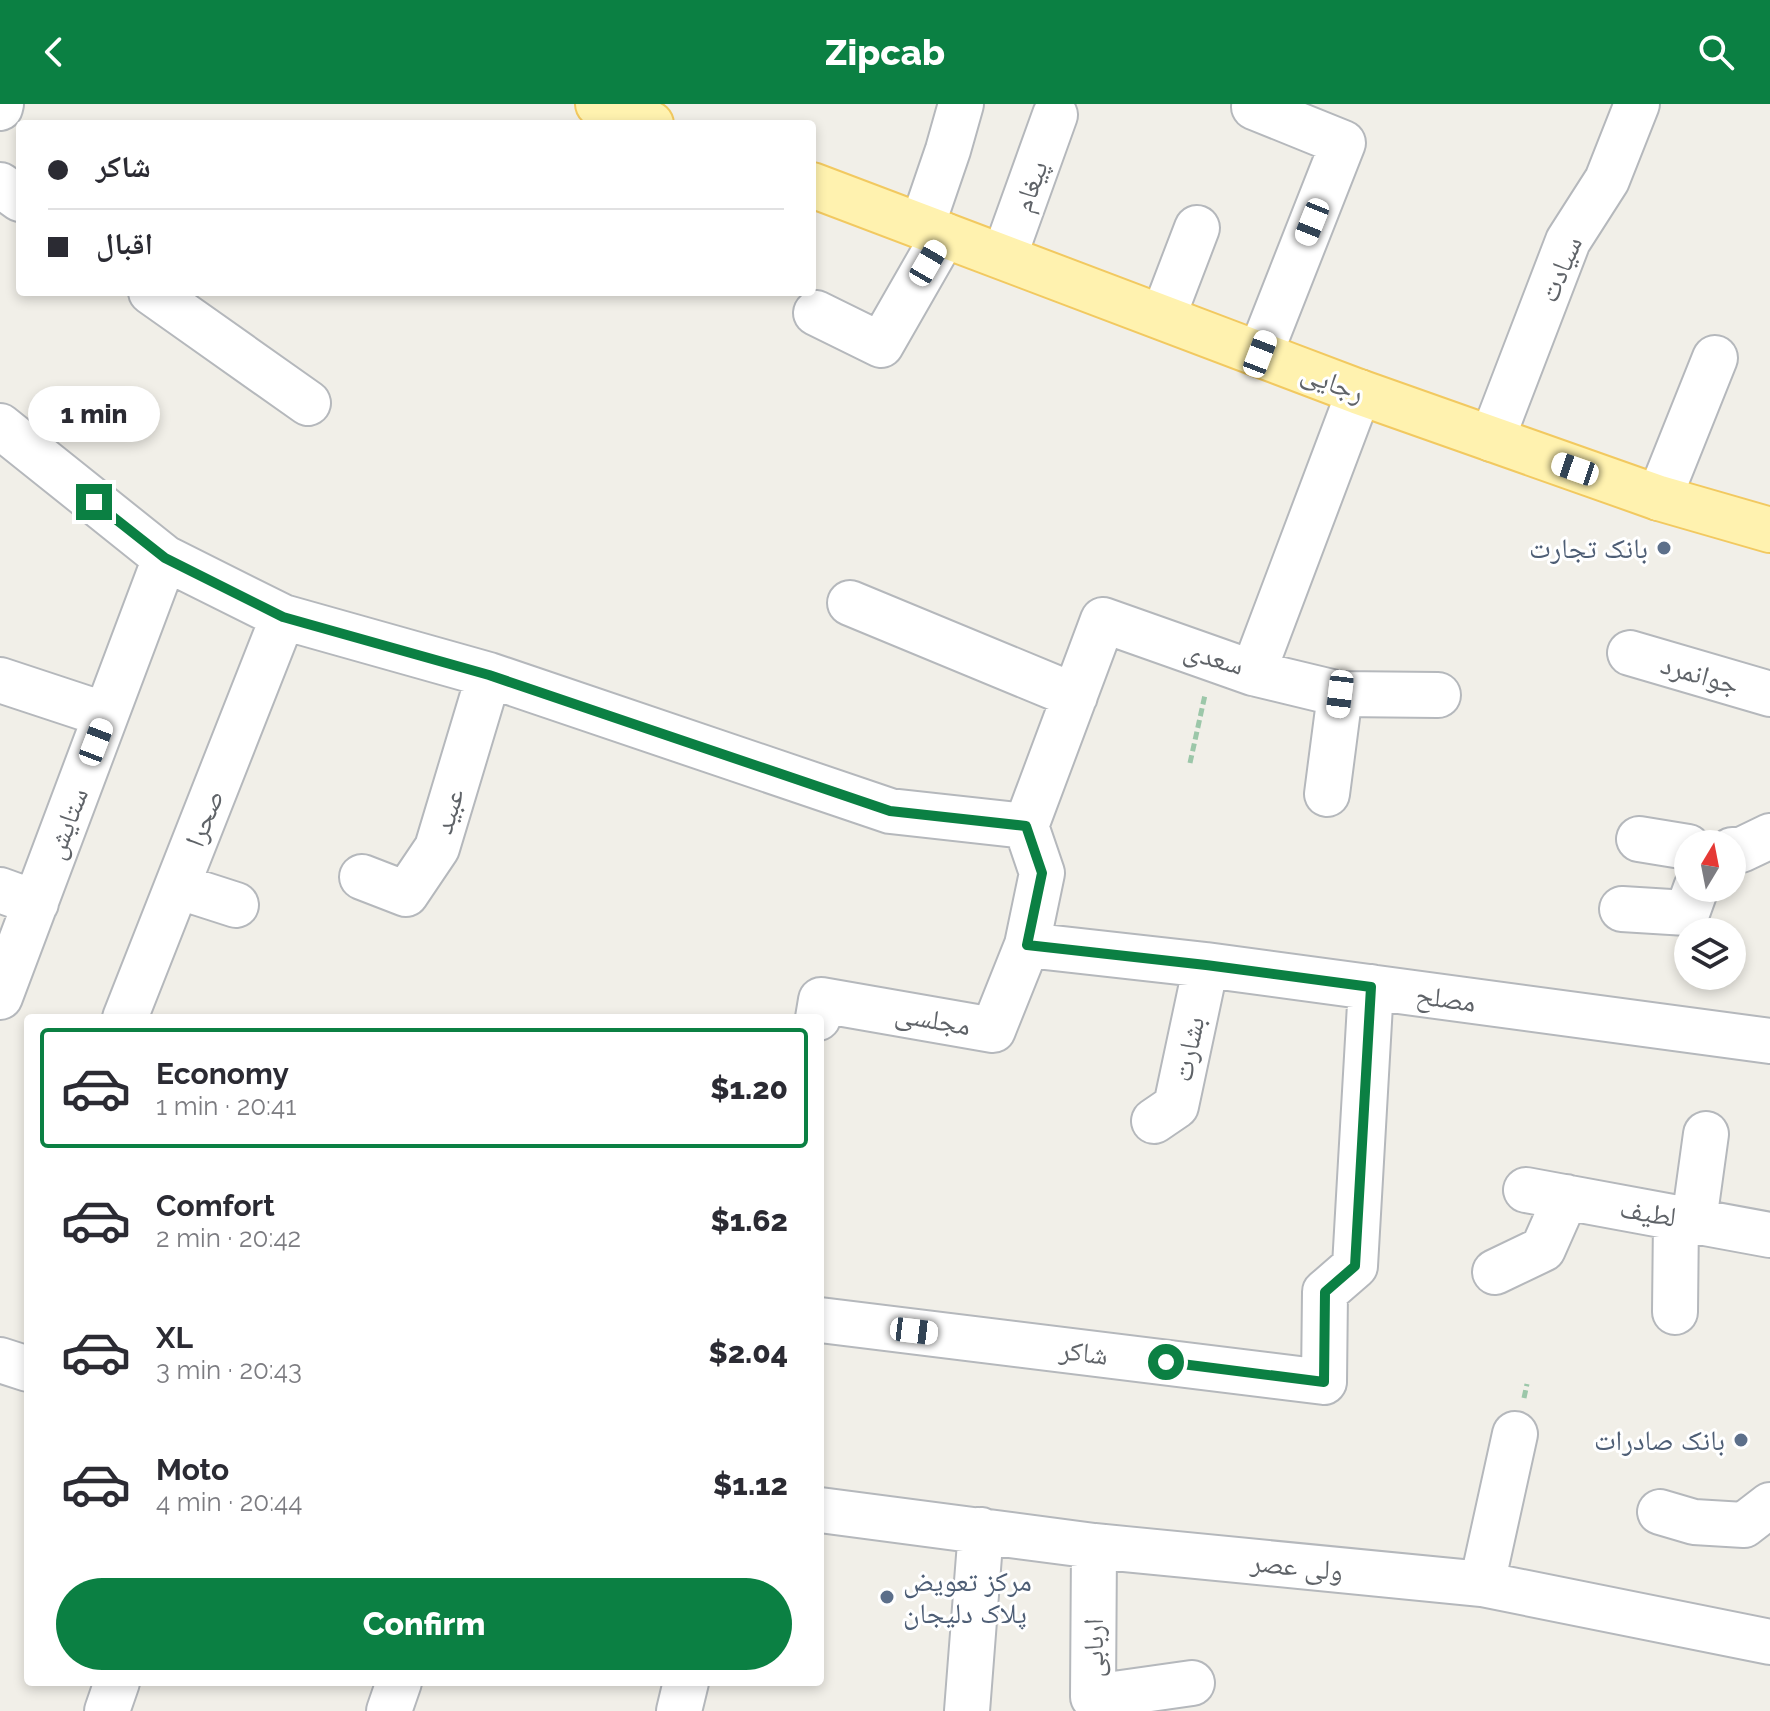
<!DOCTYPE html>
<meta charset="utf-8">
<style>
body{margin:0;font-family:Raleway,"Noto Naskh Arabic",sans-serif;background:#f7f7f7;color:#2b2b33;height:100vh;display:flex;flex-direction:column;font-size:30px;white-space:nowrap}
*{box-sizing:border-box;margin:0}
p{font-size:26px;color:#7c7c81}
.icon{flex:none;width:44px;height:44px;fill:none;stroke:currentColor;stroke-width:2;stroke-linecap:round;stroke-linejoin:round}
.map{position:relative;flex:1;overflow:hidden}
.panel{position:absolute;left:24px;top:910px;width:800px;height:672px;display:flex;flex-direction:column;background:#fff;border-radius:8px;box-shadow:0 4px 12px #0003}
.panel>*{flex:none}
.hud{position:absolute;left:16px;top:16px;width:800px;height:176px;border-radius:8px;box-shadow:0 4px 12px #0003;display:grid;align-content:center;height:176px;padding:0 32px;background:#fff}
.needle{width:52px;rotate:10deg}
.controls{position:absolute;left:1674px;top:726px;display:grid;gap:16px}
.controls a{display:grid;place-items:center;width:72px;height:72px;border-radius:50%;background:#fff;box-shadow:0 4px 12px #0003;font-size:40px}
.end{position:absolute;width:36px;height:36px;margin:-18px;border:10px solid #0b8043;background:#fff;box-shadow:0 0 0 4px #fff}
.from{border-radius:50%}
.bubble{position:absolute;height:56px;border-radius:28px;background:#fff;box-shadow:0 4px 12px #0003;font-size:26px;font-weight:800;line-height:56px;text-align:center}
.car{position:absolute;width:24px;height:48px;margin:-24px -12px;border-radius:10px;box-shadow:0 0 6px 2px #0007;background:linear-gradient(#fff 24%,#345 0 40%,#fff 0 76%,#345 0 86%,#fff 0)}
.hud b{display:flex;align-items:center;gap:28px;height:76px;font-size:30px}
.hud b+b{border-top:2px solid #e1e1e2}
.hud i{width:20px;height:20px;background:#2b2b33}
ul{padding:14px 0 0;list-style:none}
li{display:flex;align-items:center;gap:24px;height:120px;margin:0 16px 12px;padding:0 16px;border:4px solid transparent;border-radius:8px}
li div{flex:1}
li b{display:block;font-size:30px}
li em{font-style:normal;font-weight:800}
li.active{border-color:#0b8043}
li>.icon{width:72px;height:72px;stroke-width:1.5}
.cta{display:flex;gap:16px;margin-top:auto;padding:16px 32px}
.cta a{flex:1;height:92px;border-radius:48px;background:#0b8043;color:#fff;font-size:32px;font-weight:800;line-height:92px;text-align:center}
header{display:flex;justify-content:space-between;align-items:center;height:104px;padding:0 32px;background:#0b8043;color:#fff;font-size:36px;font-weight:800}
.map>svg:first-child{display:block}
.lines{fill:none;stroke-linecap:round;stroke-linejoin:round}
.minor-casing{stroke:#b5b8bc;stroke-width:48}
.major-casing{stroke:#f2c960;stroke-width:48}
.path{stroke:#9cc7a9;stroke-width:5;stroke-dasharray:8 4;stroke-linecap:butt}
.minor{stroke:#fff;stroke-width:44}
.major{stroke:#fff2af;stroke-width:44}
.route{stroke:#0b8043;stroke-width:10}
.service-dot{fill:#5c6f8a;stroke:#fff;stroke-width:3}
.labels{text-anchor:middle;stroke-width:6;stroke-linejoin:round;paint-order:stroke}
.street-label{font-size:28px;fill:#5f6368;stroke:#fff}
.service-label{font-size:28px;fill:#4e5e75;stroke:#fff;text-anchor:end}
</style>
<header><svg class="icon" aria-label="back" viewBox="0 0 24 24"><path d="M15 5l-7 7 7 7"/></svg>Zipcab<svg class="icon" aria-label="search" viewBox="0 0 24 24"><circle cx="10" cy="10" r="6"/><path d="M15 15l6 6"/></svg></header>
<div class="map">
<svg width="1770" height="1607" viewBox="0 0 1770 1607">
<rect width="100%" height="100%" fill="#f1efe8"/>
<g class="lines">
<g class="minor-casing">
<path id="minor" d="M1254 3 1343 39 1260 250
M0 4 1 0
M0 81 20 95
M922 122 948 46 961 0
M1004 153 1055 11
M151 188 308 299
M816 209 881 241 944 131
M1163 213 1197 124
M0 322 165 454 283 513 489 571 890 707 1026 722
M1492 335 1568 137 1607 76 1637 0
M1659 394 1715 254
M850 499 1075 592
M1630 549 1770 590
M1253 569 1340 590 1438 591
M0 576 106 611
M1327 690 1340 590
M1026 722 1103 516 1253 569 1359 288
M1639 735 1688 743
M1732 746H1741L1770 732
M362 773 406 790 437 744 489 571
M177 782 236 801
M0 786 36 799
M1622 805 1687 809 1696 784
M1027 841 1206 861 1770 937
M0 893 165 454
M125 914 283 513
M818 914 821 896 993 926 1027 841 1042 769 1026 722
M1154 1017 1176 1002 1206 861
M1526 1086 1770 1131
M1694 1117 1706 1030
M1495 1168 1543 1145 1566 1093
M1675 1208 1676 1114
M820 1216 1324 1278 1325 1188 1355 1162 1371 883
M0 1256 28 1265
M820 1406 1094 1442 1482 1480 1770 1538
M1660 1408 1694 1418 1744 1421 1770 1401
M1094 1442 1093 1593 1192 1579
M1482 1480 1515 1330
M107 1607 117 1578
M389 1607 399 1578
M679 1607 686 1578
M967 1607 981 1426"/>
</g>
<g class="major-casing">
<path id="major" d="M598 0 651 20
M812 81 1359 288 1659 394 1770 426"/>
</g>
<path class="path" d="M1190 659 1205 591
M1524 1294 1527 1280"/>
<use href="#minor" class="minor"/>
<use href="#major" class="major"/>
</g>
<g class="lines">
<path class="route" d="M94 398 165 454 283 513 489 571 890 707 1026 722 1042 769 1027 841 1206 861 1371 883 1355 1162 1325 1188 1324 1278 1166 1258"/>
</g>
<g class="service-dot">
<circle cx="1664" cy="444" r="8"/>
<circle cx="1741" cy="1336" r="8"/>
<circle cx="887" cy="1493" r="8"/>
</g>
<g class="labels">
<g class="street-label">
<text transform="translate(1030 82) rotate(-70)" y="10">پیغام</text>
<text transform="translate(1560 165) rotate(-67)" y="10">سیادت</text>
<text transform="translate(1333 278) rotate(21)" y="10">رجایی</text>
<text transform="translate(1214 553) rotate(16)" y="10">سعدی</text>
<text transform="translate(1700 570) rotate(16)" y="10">جوانمرد</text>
<text transform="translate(448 707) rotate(-73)" y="10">عبید</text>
<text transform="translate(204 714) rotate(-68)" y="10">صحرا</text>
<text transform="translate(66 719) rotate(-69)" y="10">ستایش</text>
<text transform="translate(1446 894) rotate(8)" y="10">مصلح</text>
<text transform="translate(933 915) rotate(10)" y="10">مجلسی</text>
<text transform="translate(1188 945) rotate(-78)" y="10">بشارت</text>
<text transform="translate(1648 1108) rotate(10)" y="10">لطیف</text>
<text transform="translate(1084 1248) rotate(7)" y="10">شاکر</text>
<text transform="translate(1297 1462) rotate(6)" y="10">ولی عصر</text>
<text transform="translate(1093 1544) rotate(-90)" y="10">اربابی</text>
</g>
<g class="service-label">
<text x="1648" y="454">بانک تجارت</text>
<text x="1725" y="1346">بانک صادرات</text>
<text x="903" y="1487" text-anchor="start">مرکز تعویض<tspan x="903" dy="32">پلاک دلیجان</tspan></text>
</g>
</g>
</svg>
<div class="controls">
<a><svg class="needle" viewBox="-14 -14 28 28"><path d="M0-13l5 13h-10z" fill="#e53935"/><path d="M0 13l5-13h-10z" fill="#7c7c81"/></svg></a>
<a><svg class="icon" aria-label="layers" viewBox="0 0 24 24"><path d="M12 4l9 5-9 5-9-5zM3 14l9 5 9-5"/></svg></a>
</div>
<i class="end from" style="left:1166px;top:1258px"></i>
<i class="end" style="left:94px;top:398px"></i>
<div class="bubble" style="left:28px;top:282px;width:132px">1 min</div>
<i class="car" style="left:1312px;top:118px;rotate:202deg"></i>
<i class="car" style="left:928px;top:159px;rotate:30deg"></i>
<i class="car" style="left:1260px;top:250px;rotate:21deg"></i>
<i class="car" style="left:1575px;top:365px;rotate:289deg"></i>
<i class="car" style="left:1340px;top:590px;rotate:187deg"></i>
<i class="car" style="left:96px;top:638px;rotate:21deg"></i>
<i class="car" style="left:914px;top:1227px;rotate:97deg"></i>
<div class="hud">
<b><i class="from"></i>شاکر</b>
<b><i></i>اقبال</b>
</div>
<section class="panel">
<ul>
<li class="active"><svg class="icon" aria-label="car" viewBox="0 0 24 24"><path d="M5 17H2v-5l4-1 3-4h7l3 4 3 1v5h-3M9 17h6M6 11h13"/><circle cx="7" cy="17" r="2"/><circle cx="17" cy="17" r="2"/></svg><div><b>Economy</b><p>1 min · 20:41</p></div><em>$1.20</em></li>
<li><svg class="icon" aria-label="car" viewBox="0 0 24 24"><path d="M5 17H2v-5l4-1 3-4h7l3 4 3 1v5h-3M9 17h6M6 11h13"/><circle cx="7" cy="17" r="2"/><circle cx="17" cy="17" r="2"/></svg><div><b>Comfort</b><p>2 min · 20:42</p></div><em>$1.62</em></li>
<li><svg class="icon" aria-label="car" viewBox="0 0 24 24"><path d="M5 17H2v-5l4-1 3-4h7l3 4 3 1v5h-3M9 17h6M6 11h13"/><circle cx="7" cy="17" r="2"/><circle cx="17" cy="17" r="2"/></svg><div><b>XL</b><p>3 min · 20:43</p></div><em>$2.04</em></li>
<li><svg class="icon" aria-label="car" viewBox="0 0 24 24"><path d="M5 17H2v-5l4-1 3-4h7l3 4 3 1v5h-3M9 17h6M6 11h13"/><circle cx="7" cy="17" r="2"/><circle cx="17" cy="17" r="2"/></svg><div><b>Moto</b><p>4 min · 20:44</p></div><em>$1.12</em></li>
</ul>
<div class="cta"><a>Confirm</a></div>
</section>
</div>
